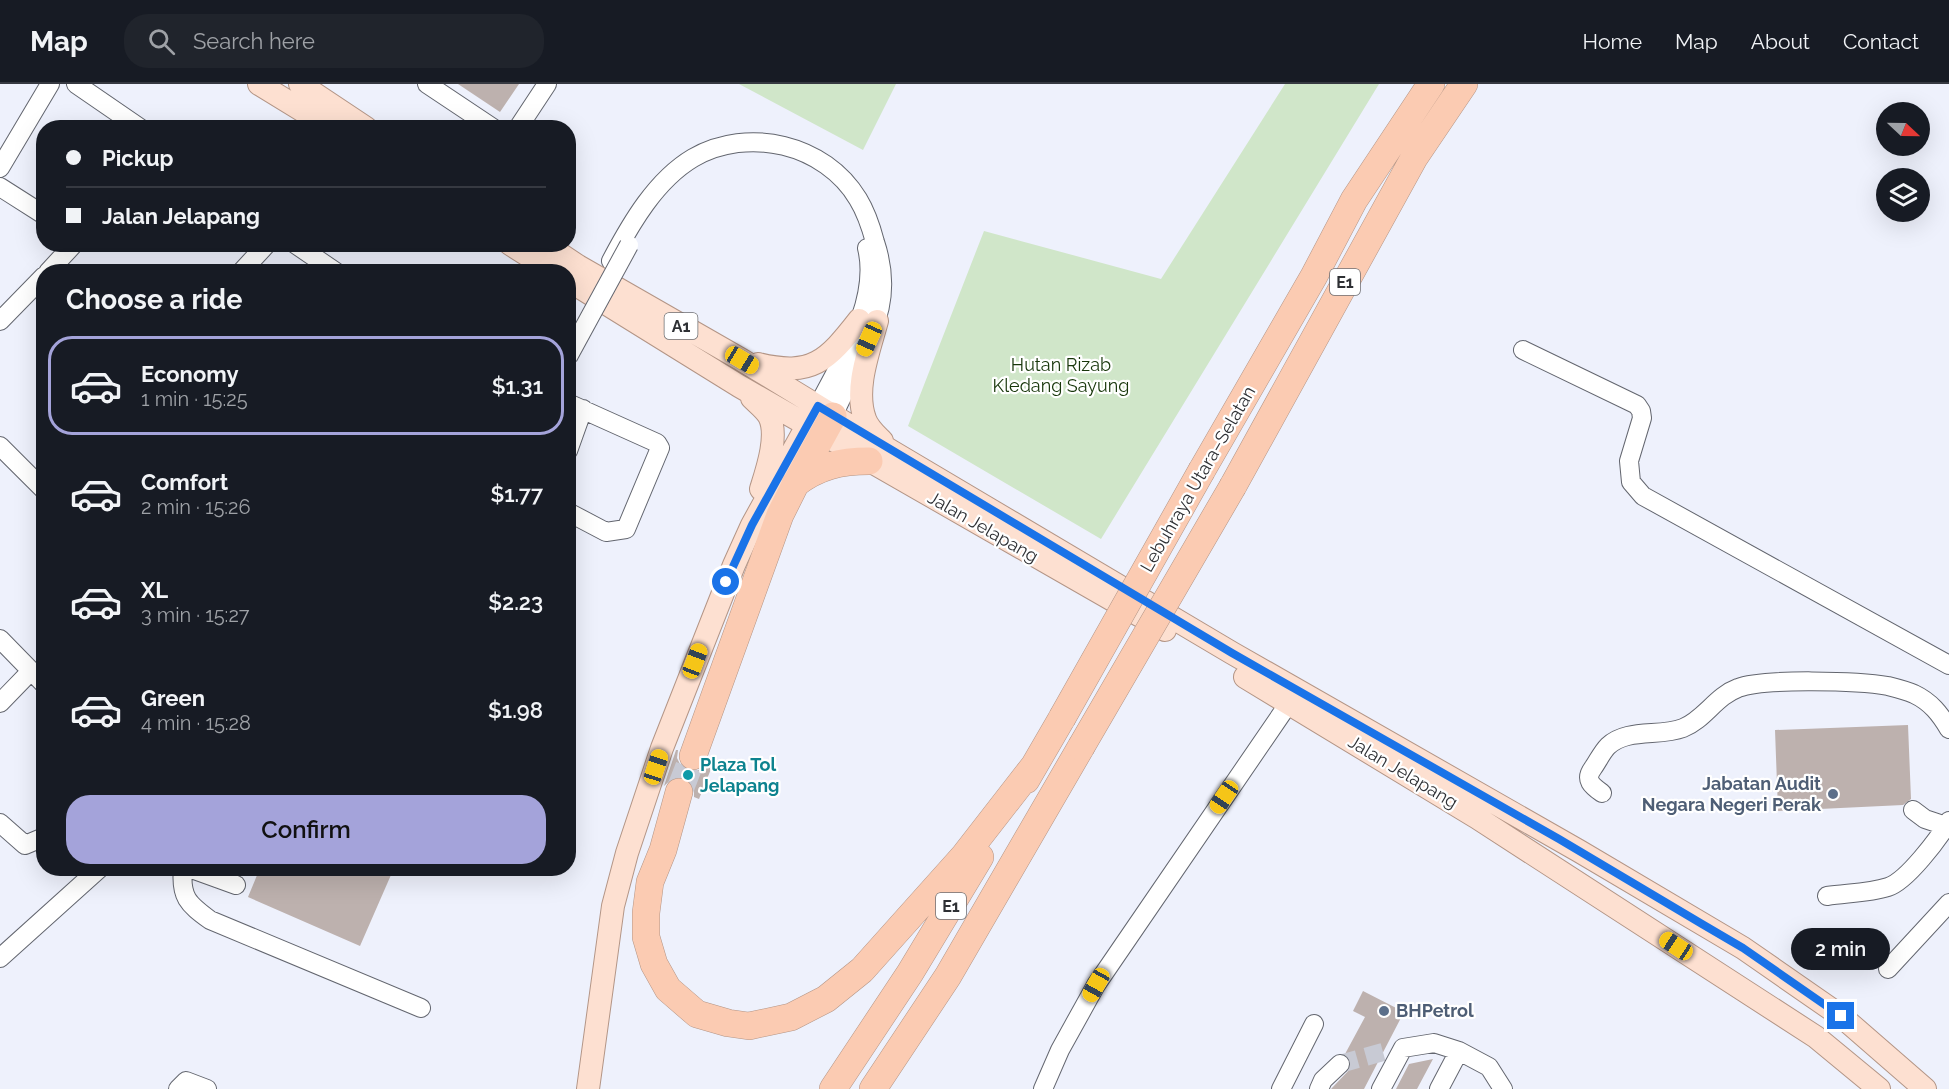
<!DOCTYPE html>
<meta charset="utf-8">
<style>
body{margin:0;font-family:Raleway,sans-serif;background:#20242c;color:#f1f3f6;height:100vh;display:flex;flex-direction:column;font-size:22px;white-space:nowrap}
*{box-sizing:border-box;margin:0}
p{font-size:20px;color:#9ea1a6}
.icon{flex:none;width:33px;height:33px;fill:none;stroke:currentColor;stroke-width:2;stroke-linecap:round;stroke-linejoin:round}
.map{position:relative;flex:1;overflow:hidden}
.drawer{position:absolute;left:36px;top:180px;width:540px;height:612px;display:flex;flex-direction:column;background:#171b24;border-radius:24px;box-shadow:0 6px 24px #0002}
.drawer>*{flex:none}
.top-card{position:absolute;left:36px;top:36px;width:540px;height:132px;border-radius:24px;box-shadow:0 6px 24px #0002;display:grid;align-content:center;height:132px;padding:0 30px;background:#171b24}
.needle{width:39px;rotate:112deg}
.controls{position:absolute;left:1876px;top:18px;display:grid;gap:12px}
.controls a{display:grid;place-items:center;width:54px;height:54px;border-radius:50%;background:#171b24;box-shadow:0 6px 24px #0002;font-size:30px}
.end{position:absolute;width:27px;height:27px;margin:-14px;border:8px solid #1a73e8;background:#fff;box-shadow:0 0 0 3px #fff}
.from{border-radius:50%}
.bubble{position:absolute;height:42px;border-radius:21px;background:#171b24;box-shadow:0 6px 24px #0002;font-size:20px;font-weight:600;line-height:42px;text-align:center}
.car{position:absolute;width:18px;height:36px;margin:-18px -9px;border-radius:8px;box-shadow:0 0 4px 2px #0007;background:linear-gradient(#f5c518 24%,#345 0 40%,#f5c518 0 76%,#345 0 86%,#f5c518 0)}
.top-card b{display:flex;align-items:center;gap:21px;height:57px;font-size:22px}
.top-card b+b{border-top:2px solid #363941}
.top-card i{width:15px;height:15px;background:#f1f3f6}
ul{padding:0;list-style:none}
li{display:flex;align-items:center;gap:18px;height:99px;margin:0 12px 9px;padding:0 18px;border:3px solid transparent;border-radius:24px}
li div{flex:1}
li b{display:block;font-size:22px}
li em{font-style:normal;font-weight:600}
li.active{border-color:#a4a3da}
li>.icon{width:54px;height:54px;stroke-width:1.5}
h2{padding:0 30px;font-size:27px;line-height:72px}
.primary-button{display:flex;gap:12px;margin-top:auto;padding:12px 30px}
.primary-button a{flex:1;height:69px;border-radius:24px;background:#a4a3da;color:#111;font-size:24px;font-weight:600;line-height:69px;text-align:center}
header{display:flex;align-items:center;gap:36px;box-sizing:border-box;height:84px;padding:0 30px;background:#171b24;border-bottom:2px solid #363941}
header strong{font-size:28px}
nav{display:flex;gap:33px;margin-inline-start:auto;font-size:21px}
.search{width:420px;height:54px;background:#20242c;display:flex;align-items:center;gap:15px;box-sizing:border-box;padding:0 21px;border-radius:24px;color:#9ea1a6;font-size:22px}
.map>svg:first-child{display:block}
.green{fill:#d0e6c9}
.building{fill:#bdb1ae}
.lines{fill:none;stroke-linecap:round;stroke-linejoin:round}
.minor-tunnel{stroke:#c8cad4;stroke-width:18;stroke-dasharray:18 9;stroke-linecap:butt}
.highway-tunnel{stroke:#c8cad4;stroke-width:27;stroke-dasharray:27 14;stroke-linecap:butt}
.minor-casing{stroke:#63666f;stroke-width:20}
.major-casing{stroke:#b39586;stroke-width:24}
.highway-casing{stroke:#b39586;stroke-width:28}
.minor{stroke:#fff;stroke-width:18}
.major{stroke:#fde0d1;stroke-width:22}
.highway{stroke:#fbcbb2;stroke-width:27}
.minor-bridge-casing{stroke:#63666f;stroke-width:20;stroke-linecap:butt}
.highway-bridge-casing{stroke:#b39586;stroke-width:28;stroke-linecap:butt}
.minor-bridge{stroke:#fff;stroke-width:18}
.highway-bridge{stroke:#fbcbb2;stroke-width:27}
.route{stroke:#1a73e8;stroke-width:8}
.culture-dot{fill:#0f9aa8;stroke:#fff;stroke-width:2}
.service-dot{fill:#5c6f8a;stroke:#fff;stroke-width:2}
.labels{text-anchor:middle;stroke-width:4.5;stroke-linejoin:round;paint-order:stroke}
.shield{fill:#fff;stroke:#6d6e71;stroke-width:1.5}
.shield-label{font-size:16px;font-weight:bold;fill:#2e3034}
.park-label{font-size:18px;fill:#17360a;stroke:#fff}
.street-label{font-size:18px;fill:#2e3034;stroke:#fff}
.culture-label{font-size:18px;font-weight:bold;fill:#0d838f;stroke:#fff;text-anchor:start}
.service-label{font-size:18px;font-weight:bold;fill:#4e5e75;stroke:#fff;text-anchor:end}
</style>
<header>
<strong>Map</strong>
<div class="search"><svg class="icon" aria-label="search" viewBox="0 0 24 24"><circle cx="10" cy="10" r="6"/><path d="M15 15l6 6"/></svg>Search here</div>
<nav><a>Home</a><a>Map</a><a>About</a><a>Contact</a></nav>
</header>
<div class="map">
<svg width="1949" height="1005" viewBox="0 0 1949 1005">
<rect width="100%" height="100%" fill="#eef1fc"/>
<path class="green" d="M739 0H896L863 66Z
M1285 0H1379L1101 455 908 342 984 147 1161 195Z"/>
<path class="building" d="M458 0H519L500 28Z
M1908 641 1911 715 1903 721 1778 727 1775 646Z
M676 666H678L677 674 681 682 687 687H696L703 684 708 678 713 680 699 715 694 713V703L690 697 684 693H674L664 702Z
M260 784H394L360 862 248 813Z
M1363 907 1404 928 1364 1005H1331L1351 984V977L1345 970 1365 933 1353 927Z
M1433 975 1417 1005H1396L1409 980Z"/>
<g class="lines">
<path class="minor-tunnel" d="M1340 980 1383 968"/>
<path class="highway-tunnel" d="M679 708 693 672"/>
<g class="minor-casing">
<path id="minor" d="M76 0 140 44
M427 0 493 44
M518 44 547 0
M0 84 50 0
M0 103 44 131
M295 160 336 188
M611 177C631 139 656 96 693 74 748 42 825 60 858 115 866 128 871 143 875 158 885 188 885 218 872 247
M48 188 74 160
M241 188 267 160
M0 237 44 192
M1523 266 1637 321 1641 327 1642 334 1629 377 1631 398 1643 412 1949 581
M568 319 657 359 660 364 626 445 606 448 568 428
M818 322C841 277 880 217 867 164
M833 332 860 275
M0 362 44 406
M568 367 583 325
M0 555 44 600
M0 619 31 587
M1602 709C1592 702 1584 696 1593 684 1598 677 1602 668 1608 662 1627 644 1659 653 1683 644 1704 636 1716 612 1738 604 1763 594 1860 597 1888 602 1896 604 1907 607 1914 610 1931 618 1940 630 1949 645
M1913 726 1925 735 1946 742
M0 739 25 761 44 753
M183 784C180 813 188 820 210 836L421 924
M189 784 236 801
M1827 812C1847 809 1869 809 1888 803 1907 797 1939 754 1949 737
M0 874 100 784
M1888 885 1949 819
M178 1005 186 997 207 1005
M1043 1005 1060 966 1096 901 1289 619
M1281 1005 1314 940
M1319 1005 1323 996 1340 980
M1381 1005 1403 964 1434 959 1459 967 1489 983 1503 1005
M1439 1005 1459 967"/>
</g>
<g class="major-casing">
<path id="major" d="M259 0 331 44
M300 0 366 44
M510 160 554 188
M545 160 578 182 742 276 891 367 1232 569 1579 767 1743 864 1841 932 1925 1005
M568 196 739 302 1165 546
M877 237C869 267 854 305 865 335 868 344 875 350 882 357
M758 280C812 293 827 277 859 236
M752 314C758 320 765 325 769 332 779 351 767 386 761 405
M1245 593 1476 733 1816 953 1879 1005
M588 1005 613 822 627 769 662 664 734 481 752 441 814 329"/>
</g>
<g class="highway-casing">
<path id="highway" d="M1202 386 1314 192 1354 116 1431 0
M795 400C818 382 841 377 869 377
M1233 402 1414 74 1464 0
M693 672 780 431 795 401 833 332
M1026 696 1062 634
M679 708 663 766 650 798 646 829V853L654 880 668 905 697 930 728 939 749 942 791 933 826 915 862 886 964 772 1034 682
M833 1005 910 889 980 773
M873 1005 948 892 1081 663"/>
</g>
<use href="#minor" class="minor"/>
<use href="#major" class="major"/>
<use href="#highway" class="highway"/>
<g class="minor-bridge-casing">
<path id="minor-bridge" d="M568 273 629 161"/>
</g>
<g class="highway-bridge-casing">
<path id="highway-bridge" d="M1062 634 1202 386
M1081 663 1233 402"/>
</g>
<use href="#minor-bridge" class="minor-bridge"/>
<use href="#highway-bridge" class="highway-bridge"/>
</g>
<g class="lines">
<path class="route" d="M726 498 752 441 818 322 1232 569 1559 755 1702 840 1743 864 1841 932"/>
</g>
<circle class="culture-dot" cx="688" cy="691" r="6"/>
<g class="service-dot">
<circle cx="1833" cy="710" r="6"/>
<circle cx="1384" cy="927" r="6"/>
</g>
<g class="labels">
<g class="shield">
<rect x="1330" y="185" width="30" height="26" rx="4.5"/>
<rect x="664.5" y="229" width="33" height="26" rx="4.5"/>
<rect x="936" y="809" width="30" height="26" rx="4.5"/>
</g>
<g class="shield-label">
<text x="1345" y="204">E1</text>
<text x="681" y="248">A1</text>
<text x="951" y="828">E1</text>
</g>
<g class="park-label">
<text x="1061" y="287">Hutan Rizab<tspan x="1061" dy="21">Kledang Sayung</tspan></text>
</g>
<g class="street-label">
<text transform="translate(1198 395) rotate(-60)" y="6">Lebuhraya Utara–Selatan</text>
<text transform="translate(983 443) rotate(30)" y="6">Jalan Jelapang</text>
<text transform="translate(1403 688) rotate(31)" y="6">Jalan Jelapang</text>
</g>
<g class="culture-label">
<text x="700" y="687">Plaza Tol<tspan x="700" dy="21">Jelapang</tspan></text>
</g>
<g class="service-label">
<text x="1821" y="706">Jabatan Audit<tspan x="1821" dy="21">Negara Negeri Perak</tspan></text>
<text x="1396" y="933" text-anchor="start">BHPetrol</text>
</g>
</g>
</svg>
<div class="controls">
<a><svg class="needle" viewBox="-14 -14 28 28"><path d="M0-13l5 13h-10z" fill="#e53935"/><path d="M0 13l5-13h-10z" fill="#9ea1a6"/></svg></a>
<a><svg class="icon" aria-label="layers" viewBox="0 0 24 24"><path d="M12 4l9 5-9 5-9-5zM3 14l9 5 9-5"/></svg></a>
</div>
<i class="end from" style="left:726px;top:498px"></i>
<i class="end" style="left:1841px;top:932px"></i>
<div class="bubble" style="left:1791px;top:844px;width:99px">2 min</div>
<i class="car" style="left:869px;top:255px;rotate:204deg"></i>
<i class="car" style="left:742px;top:276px;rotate:121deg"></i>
<i class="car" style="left:695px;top:577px;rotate:21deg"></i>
<i class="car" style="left:656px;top:683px;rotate:18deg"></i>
<i class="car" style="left:1224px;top:713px;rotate:214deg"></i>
<i class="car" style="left:1676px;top:862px;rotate:303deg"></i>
<i class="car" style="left:1096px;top:901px;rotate:209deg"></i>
<div class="top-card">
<b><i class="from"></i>Pickup</b>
<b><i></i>Jalan Jelapang</b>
</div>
<section class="drawer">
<h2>Choose a ride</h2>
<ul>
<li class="active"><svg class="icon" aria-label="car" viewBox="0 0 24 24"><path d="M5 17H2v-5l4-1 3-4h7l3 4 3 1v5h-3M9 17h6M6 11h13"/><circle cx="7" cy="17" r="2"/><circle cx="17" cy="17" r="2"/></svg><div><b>Economy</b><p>1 min · 15:25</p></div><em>$1.31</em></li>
<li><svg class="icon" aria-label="car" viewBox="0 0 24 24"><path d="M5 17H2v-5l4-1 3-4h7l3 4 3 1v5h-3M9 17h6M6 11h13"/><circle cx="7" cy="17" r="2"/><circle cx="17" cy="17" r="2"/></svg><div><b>Comfort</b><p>2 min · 15:26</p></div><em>$1.77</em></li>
<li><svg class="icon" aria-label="car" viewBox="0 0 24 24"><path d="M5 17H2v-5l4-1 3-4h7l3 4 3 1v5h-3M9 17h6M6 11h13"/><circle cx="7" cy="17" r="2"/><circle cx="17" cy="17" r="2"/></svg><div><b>XL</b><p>3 min · 15:27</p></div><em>$2.23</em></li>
<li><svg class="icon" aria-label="car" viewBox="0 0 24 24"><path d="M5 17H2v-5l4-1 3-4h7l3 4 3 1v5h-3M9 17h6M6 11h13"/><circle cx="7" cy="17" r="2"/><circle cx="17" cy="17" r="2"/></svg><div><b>Green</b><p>4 min · 15:28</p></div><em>$1.98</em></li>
</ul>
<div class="primary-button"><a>Confirm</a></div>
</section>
</div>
